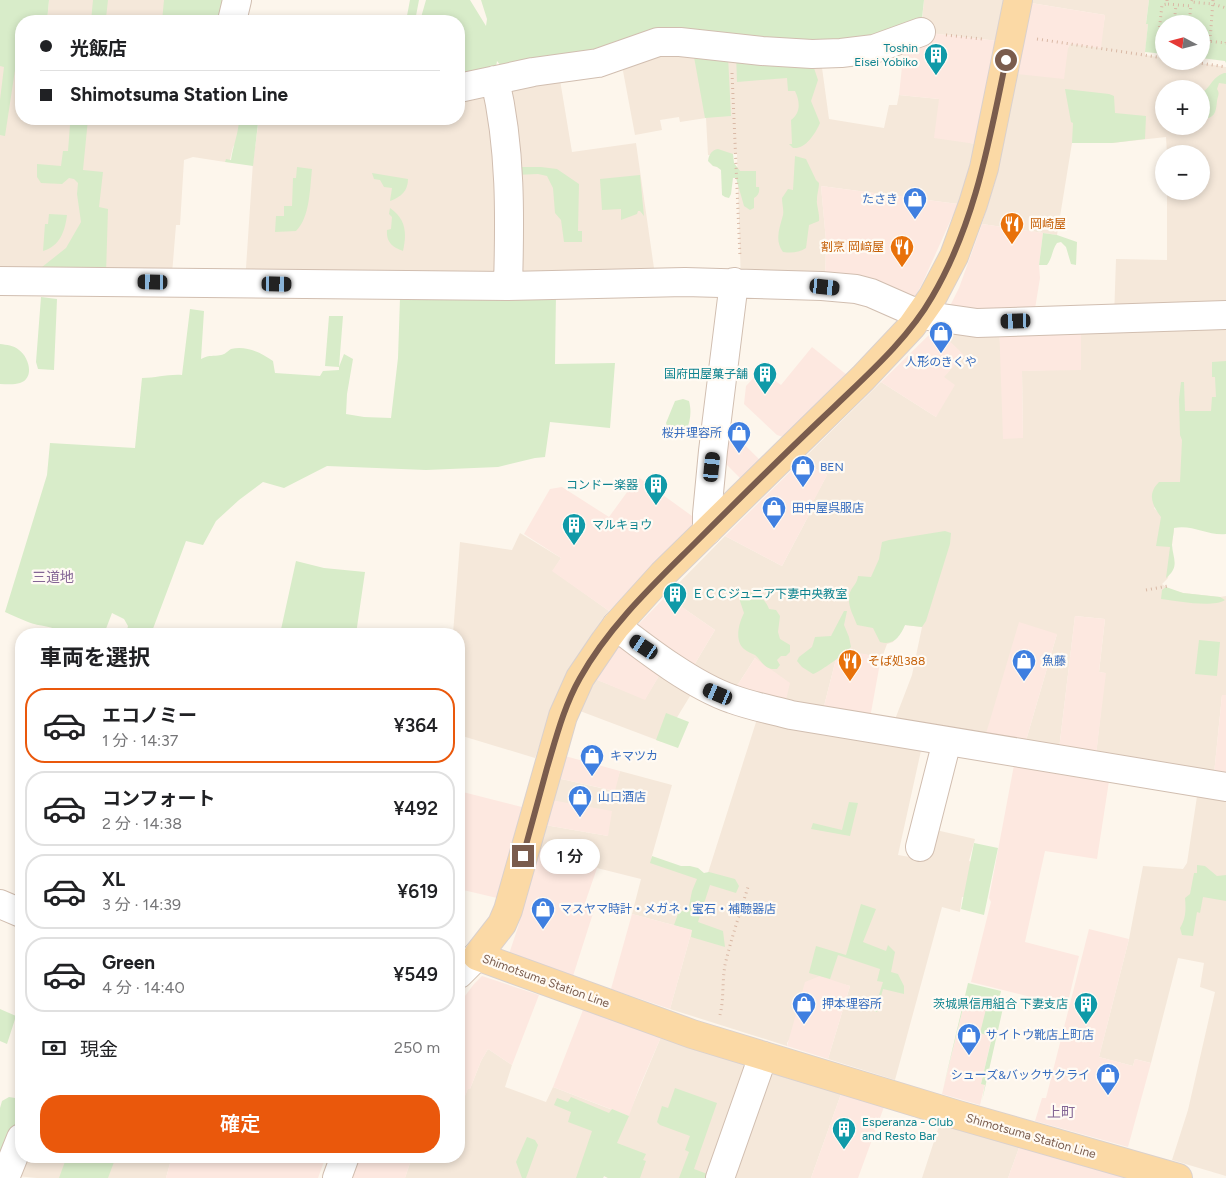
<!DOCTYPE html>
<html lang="ja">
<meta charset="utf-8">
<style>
body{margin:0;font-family:Figtree,"Noto Sans JP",sans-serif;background:#f6f6f6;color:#202124;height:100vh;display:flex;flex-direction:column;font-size:19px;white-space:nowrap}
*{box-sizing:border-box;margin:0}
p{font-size:16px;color:#757577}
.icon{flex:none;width:28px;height:28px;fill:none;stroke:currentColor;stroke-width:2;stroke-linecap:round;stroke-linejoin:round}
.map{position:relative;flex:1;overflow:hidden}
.panel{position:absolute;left:15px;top:628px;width:450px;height:535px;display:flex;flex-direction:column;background:#fff;border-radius:20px;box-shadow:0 2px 8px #0003}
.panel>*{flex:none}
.guide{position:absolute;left:15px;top:15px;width:450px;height:110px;border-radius:20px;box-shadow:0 2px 8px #0003;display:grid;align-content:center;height:110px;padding:0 25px;background:#fff}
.needle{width:32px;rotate:277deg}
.buttons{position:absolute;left:1155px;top:15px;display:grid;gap:10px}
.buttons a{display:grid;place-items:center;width:55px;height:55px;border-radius:50%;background:#fff;box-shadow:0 2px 8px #0003;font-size:25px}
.end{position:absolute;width:22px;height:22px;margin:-11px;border:6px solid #7a5c4d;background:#fff;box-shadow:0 0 0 2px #fff}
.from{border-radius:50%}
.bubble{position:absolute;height:35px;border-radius:18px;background:#fff;box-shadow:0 2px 8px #0003;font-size:16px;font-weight:600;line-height:35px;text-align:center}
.car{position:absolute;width:15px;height:30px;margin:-15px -8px;border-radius:6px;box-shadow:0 0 4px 1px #0007;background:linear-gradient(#222 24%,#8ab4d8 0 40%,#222 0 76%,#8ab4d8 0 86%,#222 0)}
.guide b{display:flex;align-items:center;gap:18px;height:48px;font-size:19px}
.guide b+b{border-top:1px solid #e0e0e0}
.guide i{width:12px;height:12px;background:#202124}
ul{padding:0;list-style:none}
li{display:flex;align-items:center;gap:15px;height:75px;margin:0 10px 8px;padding:0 15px;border:2px solid #e0e0e0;border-radius:20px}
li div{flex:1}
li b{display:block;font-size:19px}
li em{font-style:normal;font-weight:600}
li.on{border-color:#ea580c}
li>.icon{width:45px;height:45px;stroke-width:1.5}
h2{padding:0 25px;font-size:22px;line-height:60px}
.pay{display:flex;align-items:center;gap:12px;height:55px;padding:0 25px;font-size:19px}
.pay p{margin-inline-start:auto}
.button{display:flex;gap:10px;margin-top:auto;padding:10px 25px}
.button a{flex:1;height:58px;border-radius:20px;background:#ea580c;color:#fff;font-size:20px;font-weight:600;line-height:58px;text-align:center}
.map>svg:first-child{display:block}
.residential{fill:#f5e8da;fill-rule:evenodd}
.commercial{fill:#fde8e0}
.green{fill:#d8ecc9}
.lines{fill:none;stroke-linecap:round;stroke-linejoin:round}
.minor-casing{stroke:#d1beb0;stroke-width:30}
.major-casing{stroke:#dad1cd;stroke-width:30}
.path{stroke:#d9b8a5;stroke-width:3;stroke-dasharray:1 4;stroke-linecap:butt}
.minor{stroke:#fff;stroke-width:28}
.major{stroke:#fbd9a5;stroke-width:28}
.route{stroke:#7a5c4d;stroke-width:6}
.labels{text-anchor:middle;stroke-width:4.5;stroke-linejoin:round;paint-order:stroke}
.culture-label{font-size:12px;fill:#0d838f;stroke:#fffaf3;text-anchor:end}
.shop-label{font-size:12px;fill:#366cbe;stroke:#fffaf3;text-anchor:start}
.food-label{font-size:12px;fill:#c56008;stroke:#fffaf3;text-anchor:start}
.street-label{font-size:12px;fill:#7a5c4d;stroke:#fffaf3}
.neighbourhood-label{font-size:14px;fill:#846695;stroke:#fffaf3}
</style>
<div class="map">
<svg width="1226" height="1178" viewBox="0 0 1226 1178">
<rect width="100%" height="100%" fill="#fdf6ec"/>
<path class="residential" d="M49 0H237L232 21H47Z
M924 0H1006L998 41 921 32Z
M1032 0H1149L1146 23 1148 24 1145 55 1164 58V61H1187L1226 67V415L1180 482 1154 508 1174 528 1168 578 1162 584 1169 589 1183 593 1220 597 1226 596V695H1222L1214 774 1096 755 1105 673 1099 672 1105 619 1075 616 1059 749 1025 744 1057 634 985 737 894 722 912 675 922 627 905 625 893 642 887 644 880 663 868 655 838 651 823 710 785 704 755 658 735 689 693 667 715 630 666 596 725 536 782 566 810 513 807 512 827 475 801 461 881 382 936 417 943 377 938 330 999 322 1000 344 1023 438 1022 371 1047 370 1081 333 1114 318 1116 259 1167 260V191H1201V154H1167L1166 137 1112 143H1072L1057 235 982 224 996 179 1017 74H1026L1068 48 1070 43 1100 48 1105 15 1031 3ZM1164 89H1201V126H1164Z
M820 53 829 119 884 128 889 105H897L899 95 939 99V101L970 143 976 144 958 204 821 186 826 241 825 287 741 283 737 154 708 155 706 118 680 122 679 117 660 120 662 130 635 135 620 55Z
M0 55 21 57V119H239V130L236 143 233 147 230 160H226L225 162 193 157 184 160 180 225H176L172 274 0 281Z
M558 68 572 152 636 143 656 282 245 283 253 162 259 119 276 121 277 119H459V88Z
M520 533 561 558 553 571 609 611 570 667 553 706 535 758 459 735V634H453L460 542 512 550Z
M660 674 698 683 662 742 580 711 595 679 645 699Z
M757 719 924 737 898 855 928 860 936 830 975 839 969 861 972 862 965 897H962L960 912 942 907 895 1080 828 1059 850 986 831 981 787 1043V1046L670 1009 692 930 632 914 641 879 597 868 594 864 539 849 545 825 608 836 558 802 551 800 557 778 614 791 620 771 672 785 651 859 707 876Z
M1199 783 1226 787V1176L1172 1160 1188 1110 1215 992 1200 987 1204 963 1178 958 1151 1063 1135 1059 1133 1066 1099 1057 1129 939 1143 866 1183 869 1187 863Z
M661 1037 841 1094 811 1178H608L604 1176 603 1178H405L411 1160 400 1156H459V1111L468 1088 470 1089 481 1061 488 1049 512 1065 505 1087 546 1102 553 1087 628 1116Z
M940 1123 1020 1145 1008 1178H922Z
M21 1156H172L166 1178H37L6 1175Z"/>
<path class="commercial" d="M1031 3 1105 15 1101 48 1070 44 1068 48 1064 79 1017 74Z
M921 32 998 41 976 144 934 138 939 99 899 95 905 38Z
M821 186 958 204 922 284 908 309 825 287 826 241Z
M982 224 1043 233 1039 265 1040 278 1033 321 1081 333V370L1022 371 1023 438 1003 439 999 322 944 318 959 288Z
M936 328 964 355 944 377 955 385 936 417 881 382Z
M812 347 847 375 783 437 777 435 744 404 746 386 761 370 781 385Z
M717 418 760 460 741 479 713 451Z
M801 461 827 475 808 512 810 513 782 566 725 536Z
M638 477 699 521 645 573 609 611 552 571 561 558 524 534 550 489 562 487 609 517Z
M666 596 715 630 693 667 635 628Z
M1075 616 1105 619 1099 672 1106 673 1096 755 1059 749Z
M1019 622 1057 634 1025 744 985 737Z
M627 634 660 674 645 700 595 679Z
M838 651H849L869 655 880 663 870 718 823 710Z
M755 658 790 683 785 704 735 689Z
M1222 695H1226V776L1214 774Z
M565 756 620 771 615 791 557 778Z
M1014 765 1109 781 1097 859 1045 851 1025 942 1079 956 1067 1006 971 982 991 902 989 898Z
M459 791 522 807 497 898 459 889Z
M551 800 612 811 608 836 545 825Z
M539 849 594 864 597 868 585 903 595 907 573 976 509 954 518 927Z
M632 914 692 930 670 1009 611 989Z
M1089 929 1129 939 1099 1057 1133 1066 1135 1059 1151 1063 1128 1147 1035 1121 1042 1098H1046Z
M482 976 539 995 512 1065 488 1049 481 1061 470 1089H468L459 1111V1004L474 984Z
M820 976 850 986 828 1059 787 1046 805 982Z
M965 1000 987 1005 992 1036 981 1084H985L980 1105 942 1094Z
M583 1010 661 1037 639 1088 629 1116 553 1087Z
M841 1094 884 1107 858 1178H811Z
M1020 1145 1133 1178H1008Z
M172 1156H326L318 1178H166Z
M360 1156H400L411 1160 405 1178H351Z"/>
<path class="green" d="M0 0H49L47 21H21V57H17L5 136 0 135V100L4 67 0 66Z
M93 0H108L106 18 114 21H91Z
M164 0H228L223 21H162Z
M410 0H419L415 21H406Z
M426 0H470L486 26 487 19 481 0H924L922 18 872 38 823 43 731 38 506 72 497 61 496 67 459 88V21H420Z
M1149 0H1226V63L1225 61 1201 58V24H1164V54L1145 52 1148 24H1146Z
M736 54 814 68 818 80 811 101 820 123C815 134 806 149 793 148L789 144H792L791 120C801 113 800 101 795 91H788L787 78 737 82Z
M728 56 731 116 705 118 694 57Z
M1224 73H1226V84L1219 83 1217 89C1220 94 1218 95 1217 101 1216 112 1215 119 1201 119V93C1211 88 1211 78 1224 73Z
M1065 89 1109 94 1114 96 1115 113 1146 116 1145 139 1112 143H1072L1073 123 1071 122Z
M64 119H88L83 170 103 172 99 207 108 209 106 274 37 271 66 248 81 222 77 194 78 183 74 179 69 178 62 184 41 183 37 177V164L61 166 63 151H68L70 125 63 124Z
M239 121 258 123 253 166 225 162 226 159 231 160C233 146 238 135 239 121Z
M718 149 733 154 734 163 740 171H756V187H759C760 192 758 196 754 198V208L750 210 744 206 736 178H733L731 194 729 198 725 197 722 195 721 170 717 167 713 166 708 161C709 154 712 150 718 149Z
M795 156 806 159 816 180 819 183C819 189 817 193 817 200 816 204 820 214 819 221L809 225 806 248C798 253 792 253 783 252 774 240 780 227 783 215 784 210 782 204 782 198L788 189 793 190Z
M297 167 312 169C310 187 310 218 296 231L275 232 276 216H284V206H292L293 178H296Z
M514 167H541L557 169 579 184 578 231H582V242H564L561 220 555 213 553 188 547 176 538 174 514 175Z
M372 173 408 179C408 191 401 197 390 201L392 188 384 187 380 180 374 179Z
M640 175 644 216 640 211H638L637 214 621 220V209L602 210 600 179Z
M390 208C406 219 407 233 403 251 392 247 386 242 387 230L391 229 392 217 389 214Z
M49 214 67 215C65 231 60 246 43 251L45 224H48Z
M1043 233 1057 235 1077 242 1076 265 1071 264 1066 247 1061 242 1057 243C1052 250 1052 259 1047 265H1039Z
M556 294 555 364 615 363 610 428 550 422 545 457 535 458 498 467 426 470 327 466 284 488 263 482 239 500 216 521 203 545 186 541 151 634H126L128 626 124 619 112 613 104 634H63C54 625 39 627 28 622 20 619 12 615 5 612L47 475 50 443 135 448 142 378C156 378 168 374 182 375L190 309 204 311 201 359C211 354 212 357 221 355 224 355 228 351 231 349 246 345 262 353 273 361L275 373 320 376 323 371 339 370V367L325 366 329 316H343L339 367 344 354 353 359 347 394 346 414 364 417 391 418 398 358 400 298Z
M41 297 57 299 54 370 38 369 36 362Z
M0 344C7 345 13 345 19 350 29 357 35 378 20 383 14 385 6 384 0 384Z
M1226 361V534C1208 536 1192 524 1174 528 1174 533 1172 540 1172 545 1173 559 1180 567 1166 578L1170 547 1156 546 1161 517C1152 505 1147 494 1159 482H1180L1182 440 1180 435 1179 399 1181 382H1184L1185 411H1211L1212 397H1216L1215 377H1212V362Z
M683 399 689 401C692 412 690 422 686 432H669L666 423 675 401Z
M945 531 951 533 950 544 926 621 922 627 905 625C900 637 893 646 880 642L873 628 857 625C853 614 845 602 851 590 854 585 857 583 858 576L871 577 879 559 882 542 889 540Z
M296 561 324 568 365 572 356 634H280Z
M1166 587 1183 593 1220 597 1225 600C1213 608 1176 601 1161 599L1162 590Z
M741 591C753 590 765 598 769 609L776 610 780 616 778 632 780 639 790 645V652L786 656H781L777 660 780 665 777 669C764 670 763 662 755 655 751 653 748 652 744 649 734 640 739 623 744 613L740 601Z
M844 611H847L844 625 849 637 851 647C847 652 820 672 813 674L802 667 797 661 799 657 812 647 815 637 831 636Z
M1199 640 1220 642 1217 676 1195 674Z
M666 713 689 722 678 748 656 740Z
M849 802 858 803 850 836 811 829 813 823 842 830Z
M974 843 998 848 984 915 961 909Z
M652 856 681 866H690L698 868 704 873 709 872 735 879 739 886 736 893 710 885 698 922 723 931 725 947 691 937 692 930 674 925 679 911H685L689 906 692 891 697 879 650 863Z
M1197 865 1205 866 1217 876 1226 875V901L1203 897 1200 913 1197 912 1193 936 1182 935 1180 928C1186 918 1186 909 1185 898L1190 894 1194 873H1197Z
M861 904 876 909 863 942 886 951 888 945 895 952 891 972 898 974 904 986V994L883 989 877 1012 874 1011 883 982 877 981 880 969 838 955 830 979 809 973 816 946 846 955Z
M968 983 1001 991 997 1007 1003 1008 982 1101 985 1085 981 1084 992 1037 980 1033 987 1005 965 1000 943 1089Z
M0 1009 16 1016 7 1044 0 1041Z
M675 1088 717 1103 694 1169 710 1175 709 1178H679L689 1152 685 1150 690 1136 660 1125 657 1122 662 1106 668 1108Z
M9 1097 21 1099V1124L0 1178V1108L2 1101Z
M571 1097 609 1113 612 1109 629 1116 617 1143 646 1154 643 1160 646 1161 640 1178H608L604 1176 603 1178H576L592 1131 568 1122 571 1112 554 1105 557 1098 568 1102Z
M527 1137 535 1140 538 1145 526 1178H522L516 1162Z
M67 1156H102L114 1162 108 1178H59Z"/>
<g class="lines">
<g class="minor-casing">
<path id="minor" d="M232 21 237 0
M495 80C511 148 510 217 508 286
M459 88 533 72 598 63 658 42H680L762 51 812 54 841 53 874 49 921 32
M0 281 508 286 685 282 822 286 856 289 871 293 921 315 977 323 1226 315
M707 531V514L713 451 734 282
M616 626C648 651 694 686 732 699 751 706 772 710 791 715L1226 787
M920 847 947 741
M0 904 21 913
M459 974 477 956
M5 1178 21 1138
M337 1178 345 1156
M720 1178 763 1056"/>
</g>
<g class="major-casing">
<path id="major" d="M1018 0 984 168 973 204 954 256 933 296 912 326 863 378 663 574 616 626 605 641 580 678 563 716 508 910 502 924 477 956 692 1034 958 1115 1178 1178"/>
</g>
<path class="path" d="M1167 0V4L1191 6
M1192 0 1191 2 1213 4 1226 8
M1174 24 1176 5
M1189 24 1191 5
M946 35 982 39
M1037 39 1164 58
M1210 41 1213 0
M1201 42 1206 41 1226 43V39
M1164 50H1157L1162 5 1167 4
M1187 61 1226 67
M732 73 740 257
M1146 590 1168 586
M720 1015C724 999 722 982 725 965 731 939 740 913 748 887"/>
<use href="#minor" class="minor"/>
<use href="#major" class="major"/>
</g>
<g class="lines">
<path class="route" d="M523 856C531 827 539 798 547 768 556 738 564 706 580 678 609 626 654 584 695 543 741 497 786 452 833 408 867 375 908 339 932 297 975 224 989 142 1006 60"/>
</g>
<defs>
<g id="building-pin" transform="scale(1.25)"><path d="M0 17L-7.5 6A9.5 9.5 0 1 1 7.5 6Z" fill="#0f9aa8" stroke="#fffaf3"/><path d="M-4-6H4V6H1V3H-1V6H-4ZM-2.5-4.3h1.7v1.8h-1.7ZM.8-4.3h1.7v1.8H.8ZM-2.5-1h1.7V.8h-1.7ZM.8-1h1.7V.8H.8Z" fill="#fff"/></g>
<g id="shop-pin" transform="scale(1.25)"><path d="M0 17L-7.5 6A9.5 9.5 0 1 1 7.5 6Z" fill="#3f7fe0" stroke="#fffaf3"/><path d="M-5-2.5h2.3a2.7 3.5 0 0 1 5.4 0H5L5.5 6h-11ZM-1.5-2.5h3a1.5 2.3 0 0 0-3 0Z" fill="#fff"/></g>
<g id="restaurant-pin" transform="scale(1.25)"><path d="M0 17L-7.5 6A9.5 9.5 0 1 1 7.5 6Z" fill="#e8710a" stroke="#fffaf3"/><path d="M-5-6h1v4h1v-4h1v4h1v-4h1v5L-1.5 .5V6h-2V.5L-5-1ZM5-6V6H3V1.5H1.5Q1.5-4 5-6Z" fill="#fff"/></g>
</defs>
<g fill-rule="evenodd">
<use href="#building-pin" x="936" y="55"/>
<use href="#shop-pin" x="915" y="199"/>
<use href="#restaurant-pin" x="1012" y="224"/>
<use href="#restaurant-pin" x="902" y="247"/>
<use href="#shop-pin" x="941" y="333"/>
<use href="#building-pin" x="765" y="374"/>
<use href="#shop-pin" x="739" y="433"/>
<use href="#shop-pin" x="803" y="467"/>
<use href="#building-pin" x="656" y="485"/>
<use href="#shop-pin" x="774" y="508"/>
<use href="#building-pin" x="574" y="525"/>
<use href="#building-pin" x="675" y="594"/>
<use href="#restaurant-pin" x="850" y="661"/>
<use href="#shop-pin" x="1024" y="661"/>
<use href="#shop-pin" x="592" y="756"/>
<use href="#shop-pin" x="580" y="797"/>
<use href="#shop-pin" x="543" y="909"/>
<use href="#shop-pin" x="804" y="1004"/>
<use href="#building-pin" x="1086" y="1004"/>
<use href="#shop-pin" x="969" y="1035"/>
<use href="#shop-pin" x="1108" y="1075"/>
<use href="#building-pin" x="844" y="1129"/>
</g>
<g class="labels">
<g class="culture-label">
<text x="918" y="52">Toshin<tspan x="918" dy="14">Eisei Yobiko</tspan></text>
<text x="748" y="378">国府田屋菓子舗</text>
<text x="638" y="489">コンドー楽器</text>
<text x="592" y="529" text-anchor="start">マルキョウ</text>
<text x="692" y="598" text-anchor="start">ＥＣＣジュニア下妻中央教室</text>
<text x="1068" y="1008">茨城県信用組合 下妻支店</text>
<text x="862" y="1126" text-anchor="start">Esperanza - Club<tspan x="862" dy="14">and Resto Bar</tspan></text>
</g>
<g class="shop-label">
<text x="898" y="203" text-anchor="end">たさき</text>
<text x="941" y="366" text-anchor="middle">人形のきくや</text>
<text x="722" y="437" text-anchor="end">桜井理容所</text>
<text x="820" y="471">BEN</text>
<text x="792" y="512">田中屋呉服店</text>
<text x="1042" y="665">魚藤</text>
<text x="610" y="760">キマツカ</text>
<text x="598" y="801">山口酒店</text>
<text x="560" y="913">マスヤマ時計・メガネ・宝石・補聴器店</text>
<text x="822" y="1008">押本理容所</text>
<text x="986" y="1039">サイトウ靴店上町店</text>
<text x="1090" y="1079" text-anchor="end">シューズ&amp;バックサクライ</text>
</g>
<g class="food-label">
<text x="1030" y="228">岡崎屋</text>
<text x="884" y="251" text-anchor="end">割烹 岡﨑屋</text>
<text x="868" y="665">そば処388</text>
</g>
<g class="street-label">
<text transform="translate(546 981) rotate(20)" y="4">Shimotsuma Station Line</text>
<text transform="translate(1031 1136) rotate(16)" y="4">Shimotsuma Station Line</text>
</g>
<g class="neighbourhood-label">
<text x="53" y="582">三道地</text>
<text x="1061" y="1117">上町</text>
</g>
</g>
</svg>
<div class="buttons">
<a><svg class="needle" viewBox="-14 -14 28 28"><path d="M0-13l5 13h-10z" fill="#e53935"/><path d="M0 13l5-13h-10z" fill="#757577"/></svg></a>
<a>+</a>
<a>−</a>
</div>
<i class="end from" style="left:1006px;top:60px"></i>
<i class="end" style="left:523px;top:856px"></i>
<div class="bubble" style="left:540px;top:839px;width:60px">1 分</div>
<i class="car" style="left:153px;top:282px;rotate:271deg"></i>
<i class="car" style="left:277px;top:284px;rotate:91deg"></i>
<i class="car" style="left:825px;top:287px;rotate:96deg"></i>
<i class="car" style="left:1016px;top:321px;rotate:268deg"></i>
<i class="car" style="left:712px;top:467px;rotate:6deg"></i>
<i class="car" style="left:644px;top:647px;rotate:304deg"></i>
<i class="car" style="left:718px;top:694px;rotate:293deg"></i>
<div class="guide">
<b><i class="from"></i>光飯店</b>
<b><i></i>Shimotsuma Station Line</b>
</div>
<section class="panel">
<h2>車両を選択</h2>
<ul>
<li class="on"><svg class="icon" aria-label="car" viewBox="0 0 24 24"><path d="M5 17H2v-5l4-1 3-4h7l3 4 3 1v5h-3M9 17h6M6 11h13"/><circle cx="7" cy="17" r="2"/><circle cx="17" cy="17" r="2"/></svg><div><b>エコノミー</b><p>1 分 · 14:37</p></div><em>¥364</em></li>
<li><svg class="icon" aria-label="car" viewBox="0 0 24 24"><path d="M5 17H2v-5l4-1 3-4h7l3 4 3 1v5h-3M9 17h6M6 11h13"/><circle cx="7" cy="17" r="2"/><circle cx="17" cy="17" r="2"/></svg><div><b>コンフォート</b><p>2 分 · 14:38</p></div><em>¥492</em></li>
<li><svg class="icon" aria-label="car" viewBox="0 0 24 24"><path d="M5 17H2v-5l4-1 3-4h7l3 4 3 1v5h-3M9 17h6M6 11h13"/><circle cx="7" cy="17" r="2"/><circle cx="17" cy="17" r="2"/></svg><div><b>XL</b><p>3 分 · 14:39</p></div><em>¥619</em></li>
<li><svg class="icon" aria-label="car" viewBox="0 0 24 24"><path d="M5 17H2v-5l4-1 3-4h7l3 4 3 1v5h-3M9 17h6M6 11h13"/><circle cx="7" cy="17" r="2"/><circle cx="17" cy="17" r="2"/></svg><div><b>Green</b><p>4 分 · 14:40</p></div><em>¥549</em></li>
</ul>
<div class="pay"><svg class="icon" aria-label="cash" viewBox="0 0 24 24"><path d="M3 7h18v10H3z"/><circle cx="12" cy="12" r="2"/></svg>現金<p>250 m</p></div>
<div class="button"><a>確定</a></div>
</section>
</div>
